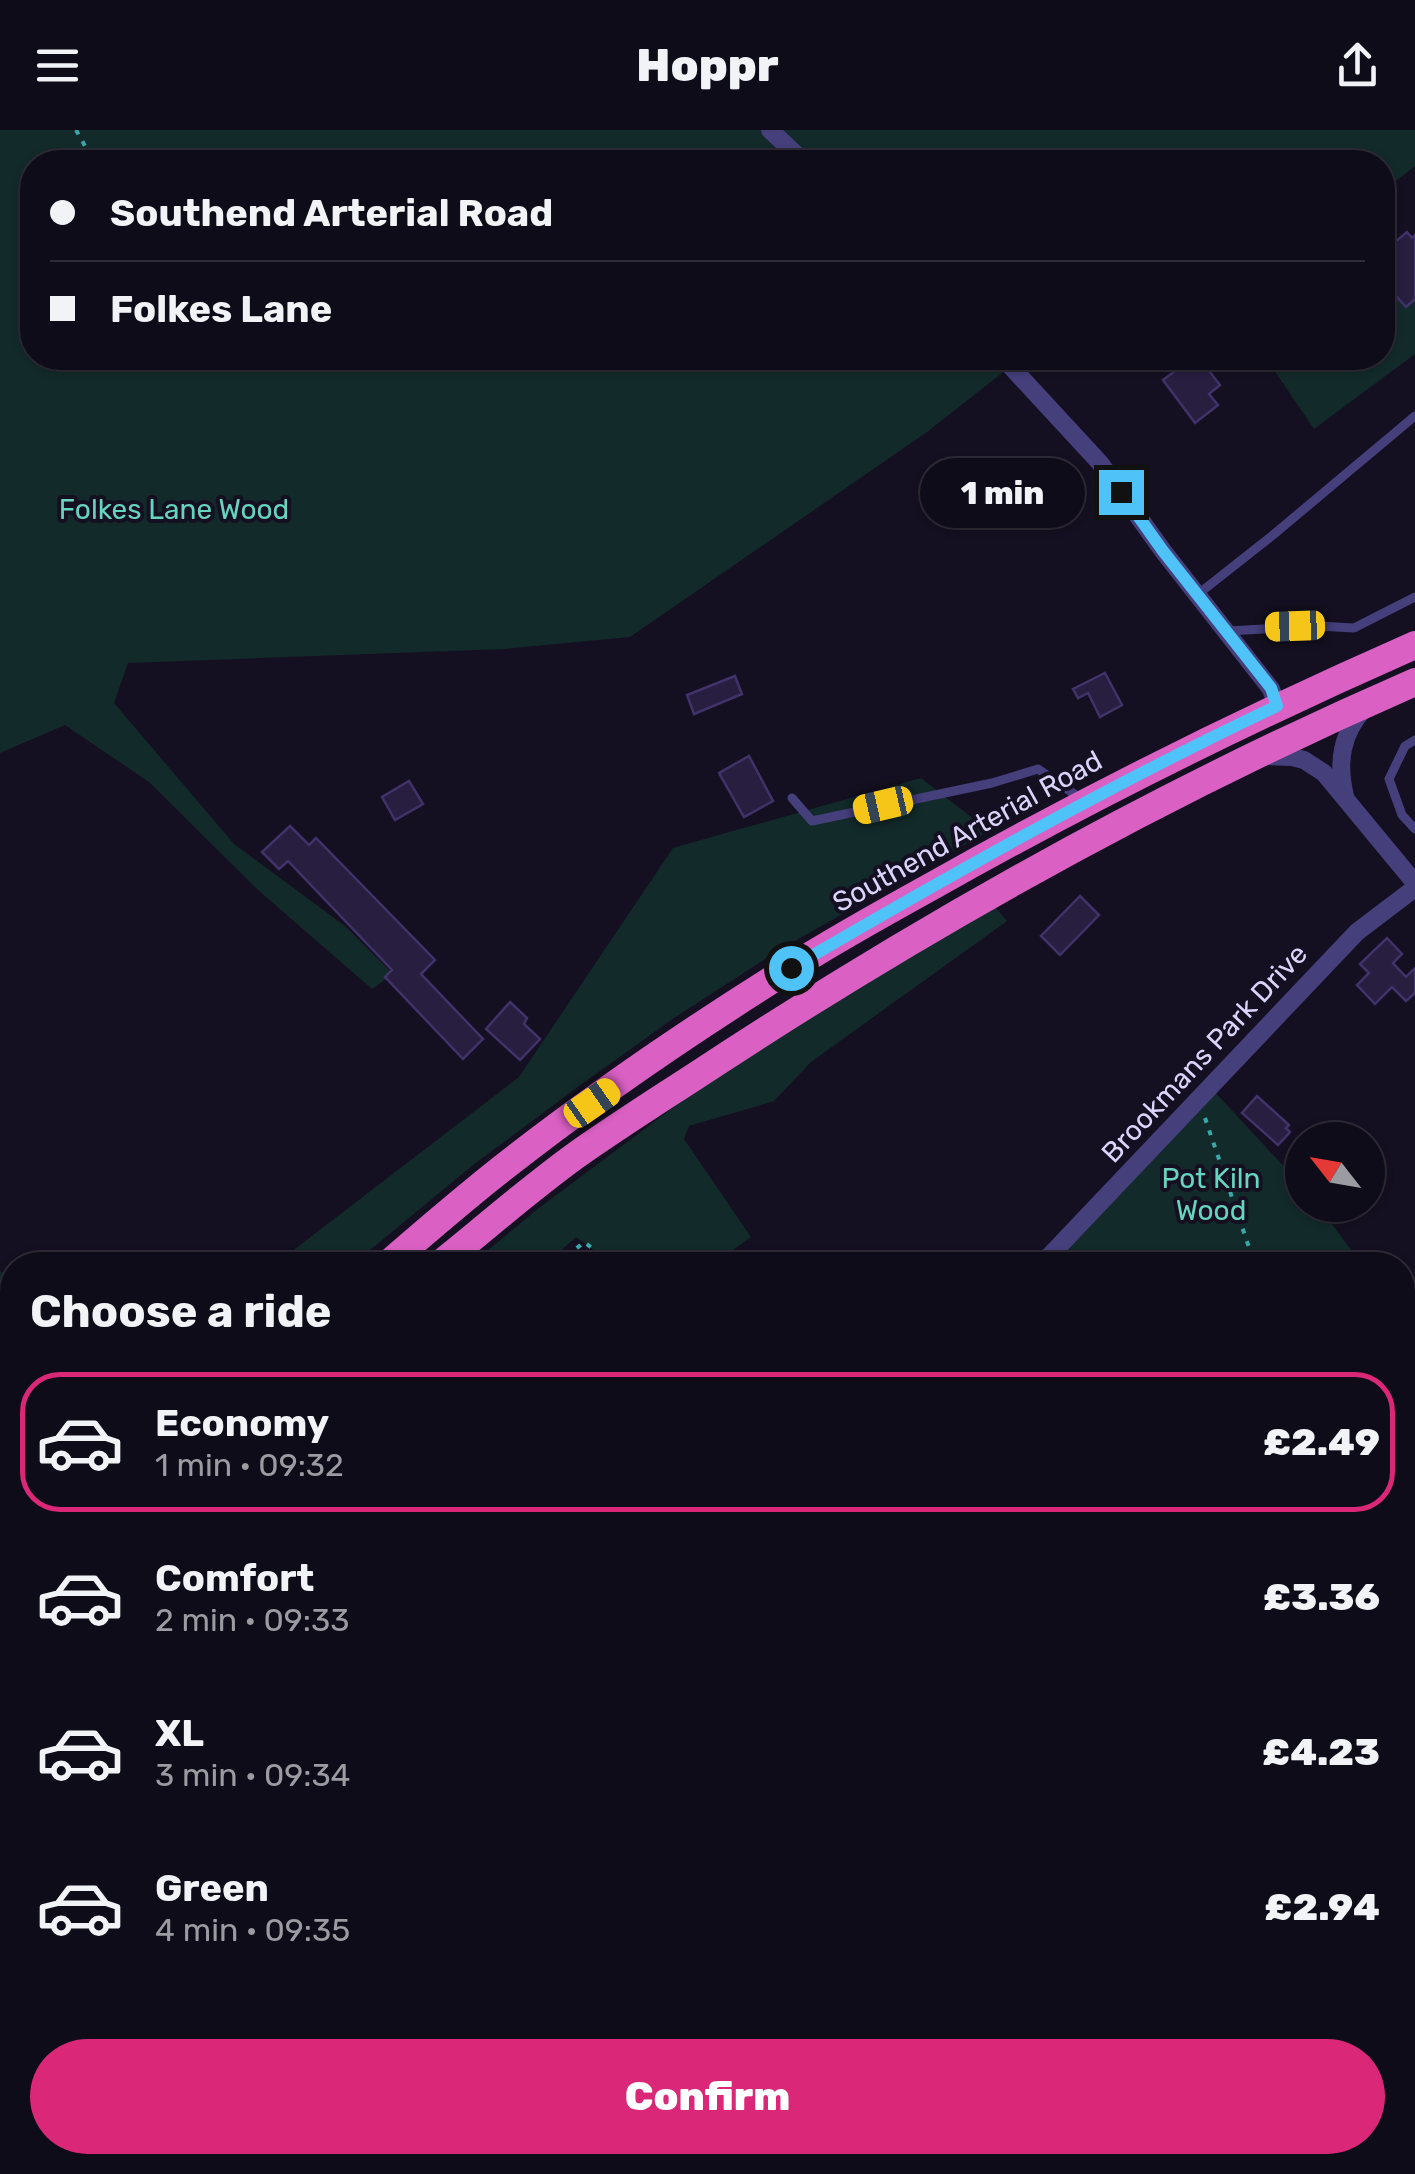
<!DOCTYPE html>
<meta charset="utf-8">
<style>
body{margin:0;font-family:Rubik,sans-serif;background:#181522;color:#f1f3f6;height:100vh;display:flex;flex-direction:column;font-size:38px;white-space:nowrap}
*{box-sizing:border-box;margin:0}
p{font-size:32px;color:#9b9ba2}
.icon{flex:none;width:55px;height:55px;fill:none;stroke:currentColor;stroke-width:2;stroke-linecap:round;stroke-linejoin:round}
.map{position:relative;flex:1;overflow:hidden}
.sheet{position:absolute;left:0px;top:1122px;width:1415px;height:922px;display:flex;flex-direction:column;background:#0f0c19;border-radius:40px 40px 0 0;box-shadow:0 2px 8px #0004,0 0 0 2px #2f2c38}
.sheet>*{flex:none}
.guide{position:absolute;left:20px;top:20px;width:1375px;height:220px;border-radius:40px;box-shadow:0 2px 8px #0004,0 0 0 2px #2f2c38;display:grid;align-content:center;height:220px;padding:0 30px;background:#0f0c19}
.needle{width:65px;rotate:301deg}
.tools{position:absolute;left:1285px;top:992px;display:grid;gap:20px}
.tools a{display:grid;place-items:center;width:100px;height:100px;border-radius:50%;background:#0f0c19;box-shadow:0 2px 8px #0004,0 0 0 2px #2f2c38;font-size:50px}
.end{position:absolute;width:45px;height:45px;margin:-22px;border:12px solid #4fc3f7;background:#111;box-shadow:0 0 0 5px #111}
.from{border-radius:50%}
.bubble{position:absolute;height:70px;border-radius:35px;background:#0f0c19;box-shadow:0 2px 8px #0004,0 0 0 2px #2f2c38;font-size:32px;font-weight:800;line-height:70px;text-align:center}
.car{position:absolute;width:30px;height:60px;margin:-30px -15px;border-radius:12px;box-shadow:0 0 8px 2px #0007;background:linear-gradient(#f5c518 24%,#345 0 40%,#f5c518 0 76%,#345 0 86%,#f5c518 0)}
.guide b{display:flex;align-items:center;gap:35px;height:95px;font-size:38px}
.guide b+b{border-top:2px solid #2f2c38}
.guide i{width:25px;height:25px;background:#f1f3f6}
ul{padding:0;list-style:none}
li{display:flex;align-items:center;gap:30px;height:140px;margin:0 20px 15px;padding:0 10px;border:5px solid transparent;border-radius:40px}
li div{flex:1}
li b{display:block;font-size:38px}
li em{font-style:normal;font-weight:800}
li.current{border-color:#db2777}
li>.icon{width:90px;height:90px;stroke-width:1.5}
h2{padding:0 30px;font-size:45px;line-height:120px}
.primary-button{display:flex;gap:20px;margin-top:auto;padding:20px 30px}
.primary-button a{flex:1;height:115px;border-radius:60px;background:#db2777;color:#fff;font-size:40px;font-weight:800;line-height:115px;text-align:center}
header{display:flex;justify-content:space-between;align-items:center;height:130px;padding:0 30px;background:#0f0c19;font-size:45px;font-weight:800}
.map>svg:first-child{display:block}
.green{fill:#132a2a}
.building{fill:#271e40;stroke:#41326a;stroke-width:2.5}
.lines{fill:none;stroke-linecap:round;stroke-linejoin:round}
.path{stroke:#3aa8a9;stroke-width:4;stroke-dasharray:5 8;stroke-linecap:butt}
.service{stroke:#453f7c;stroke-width:9}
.minor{stroke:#453f7c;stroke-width:18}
.trunk{stroke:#da60c4;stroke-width:28}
.route{stroke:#4fc3f7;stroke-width:12}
.labels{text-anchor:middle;stroke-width:8;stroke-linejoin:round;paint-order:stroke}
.park-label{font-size:28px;fill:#67d4bf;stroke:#141021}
.street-label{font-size:28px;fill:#dbd4fb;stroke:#141021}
</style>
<header><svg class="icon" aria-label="menu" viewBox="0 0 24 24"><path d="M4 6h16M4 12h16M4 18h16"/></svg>Hoppr<svg class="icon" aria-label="share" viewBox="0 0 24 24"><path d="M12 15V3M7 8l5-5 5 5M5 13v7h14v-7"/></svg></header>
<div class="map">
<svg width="1415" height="2044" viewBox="0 0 1415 2044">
<rect width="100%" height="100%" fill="#141021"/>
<path class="green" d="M0 0H1415V36L1383 61 1382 32H32V228H1017L1010 234 1011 236 927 302 630 507 504 519 128 533 114 573 234 714 345 796 393 844 372 859 258 760 149 652 65 595 0 623Z
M1383 132 1415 169V224L1314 299 1266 228H1382Z
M921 648 989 701 779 820 674 888 579 956 473 1035 352 1135H274L519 947 673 718Z
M991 772 1007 791 811 932 774 971 689 996 684 1009 751 1107 712 1135H614L576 1107 545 1135H470L539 1078 725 939Z
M1213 960 1302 1056V1075H1318L1362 1135H1042Z
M0 1141 12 1150V1260L0 1251Z
M1402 1186 1415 1202V1926L1403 1943Z
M0 1708 12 1718V2032L356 2033 344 2044H0Z
M1192 2033V2032L1333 2033 1324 2044H1187Z"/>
<path class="building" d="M1407 102 1412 108 1415 105V169L1406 177 1382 150V123Z
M1192 228H1199L1220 255 1209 264 1218 275 1195 293 1163 250Z
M1037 333 1046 345 1038 351 1050 369 1037 377 1016 347Z
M1105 543 1122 575 1100 587 1088 563 1078 568 1073 559Z
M735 546 742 564 694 584 687 565Z
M749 626 773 671 744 687 719 643Z
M409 651 423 674 395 690 382 667Z
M290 696 309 715 316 708 435 830 421 844 483 909 463 929 385 847 392 840 288 731 279 739 262 722Z
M1080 766 1099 785 1060 825 1041 806Z
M1387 808 1402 824 1393 833 1406 847 1415 838V863L1406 871 1392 857 1375 874 1357 855 1369 843 1360 834Z
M510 872 527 888 524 894 540 909 520 930 486 899Z
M1257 966 1289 995 1286 998 1290 1002 1278 1015 1242 983Z
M381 2032H384L396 2044H370Z"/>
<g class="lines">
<path class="path" d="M76 0 94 32
M1205 988 1255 1135
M557 1135 584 1112 614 1135
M1402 1371 1415 1380
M1402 1402 1415 1397
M1402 1603 1415 1599
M575 2032 591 2044
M242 2044 254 2032
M1139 2044 1144 2032"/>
<path class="service" d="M1197 465 1273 405 1415 286
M1228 501 1318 496 1354 498 1415 467
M1415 610 1405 616 1389 649 1402 685 1415 699
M792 668 812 691 992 653 1038 639 1083 670"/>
<path class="minor" d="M770 0 804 32
M1003 228 1100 333 1163 421 1271 559 1277 576
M1267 626 1292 627 1304 630 1324 643 1415 753
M1345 666C1337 633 1341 604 1364 579
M1041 1135 1357 802 1415 758
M0 1209 12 1218
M338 2044 350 2032"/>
<path class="trunk" d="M387 1135C419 1107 452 1079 485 1052 581 975 685 904 789 839 836 809 885 782 934 755 1092 666 1249 588 1415 515
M439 1135C484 1099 528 1060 575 1026 613 999 654 973 694 947 924 795 1162 662 1415 552
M0 1490 12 1476
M0 1542 12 1529"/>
</g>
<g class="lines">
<path class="route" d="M791 838C950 745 1110 655 1277 576L1271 558 1163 421 1121 362"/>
</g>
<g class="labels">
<g class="park-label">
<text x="174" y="389">Folkes Lane Wood</text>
<text x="1211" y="1058">Pot Kiln<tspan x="1211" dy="32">Wood</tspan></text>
</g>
<g class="street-label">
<text transform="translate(967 701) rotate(-29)" y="10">Southend Arterial Road</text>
<text transform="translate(1204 923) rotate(-47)" y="10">Brookmans Park Drive</text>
</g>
</g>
</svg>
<div class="tools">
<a><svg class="needle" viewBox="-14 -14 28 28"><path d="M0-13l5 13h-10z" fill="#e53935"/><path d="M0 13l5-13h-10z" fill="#9b9ba2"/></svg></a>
</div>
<i class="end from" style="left:791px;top:838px"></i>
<i class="end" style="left:1121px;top:362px"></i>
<div class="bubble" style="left:920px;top:328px;width:165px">1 min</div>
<i class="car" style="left:1295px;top:496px;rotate:268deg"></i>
<i class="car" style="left:883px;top:675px;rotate:257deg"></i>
<i class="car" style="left:592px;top:973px;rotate:55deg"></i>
<div class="guide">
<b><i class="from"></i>Southend Arterial Road</b>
<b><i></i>Folkes Lane</b>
</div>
<section class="sheet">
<h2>Choose a ride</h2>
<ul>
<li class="current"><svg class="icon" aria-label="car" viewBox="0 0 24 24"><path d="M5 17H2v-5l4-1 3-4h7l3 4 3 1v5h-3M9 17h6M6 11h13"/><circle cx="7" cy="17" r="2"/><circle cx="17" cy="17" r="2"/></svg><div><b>Economy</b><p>1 min · 09:32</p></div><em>£2.49</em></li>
<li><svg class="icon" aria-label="car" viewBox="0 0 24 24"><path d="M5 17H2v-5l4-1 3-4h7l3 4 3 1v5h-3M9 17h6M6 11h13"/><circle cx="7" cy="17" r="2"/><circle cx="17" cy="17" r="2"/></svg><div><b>Comfort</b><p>2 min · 09:33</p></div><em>£3.36</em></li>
<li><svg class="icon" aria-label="car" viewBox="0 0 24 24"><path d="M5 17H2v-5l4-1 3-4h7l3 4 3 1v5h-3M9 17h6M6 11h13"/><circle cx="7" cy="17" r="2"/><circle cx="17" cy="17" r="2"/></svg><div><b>XL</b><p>3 min · 09:34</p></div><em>£4.23</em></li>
<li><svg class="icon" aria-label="car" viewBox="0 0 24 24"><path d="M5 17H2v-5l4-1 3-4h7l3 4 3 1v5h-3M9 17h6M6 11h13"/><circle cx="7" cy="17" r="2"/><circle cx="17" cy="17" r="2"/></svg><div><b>Green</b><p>4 min · 09:35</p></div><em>£2.94</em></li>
</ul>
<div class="primary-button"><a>Confirm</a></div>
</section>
</div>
